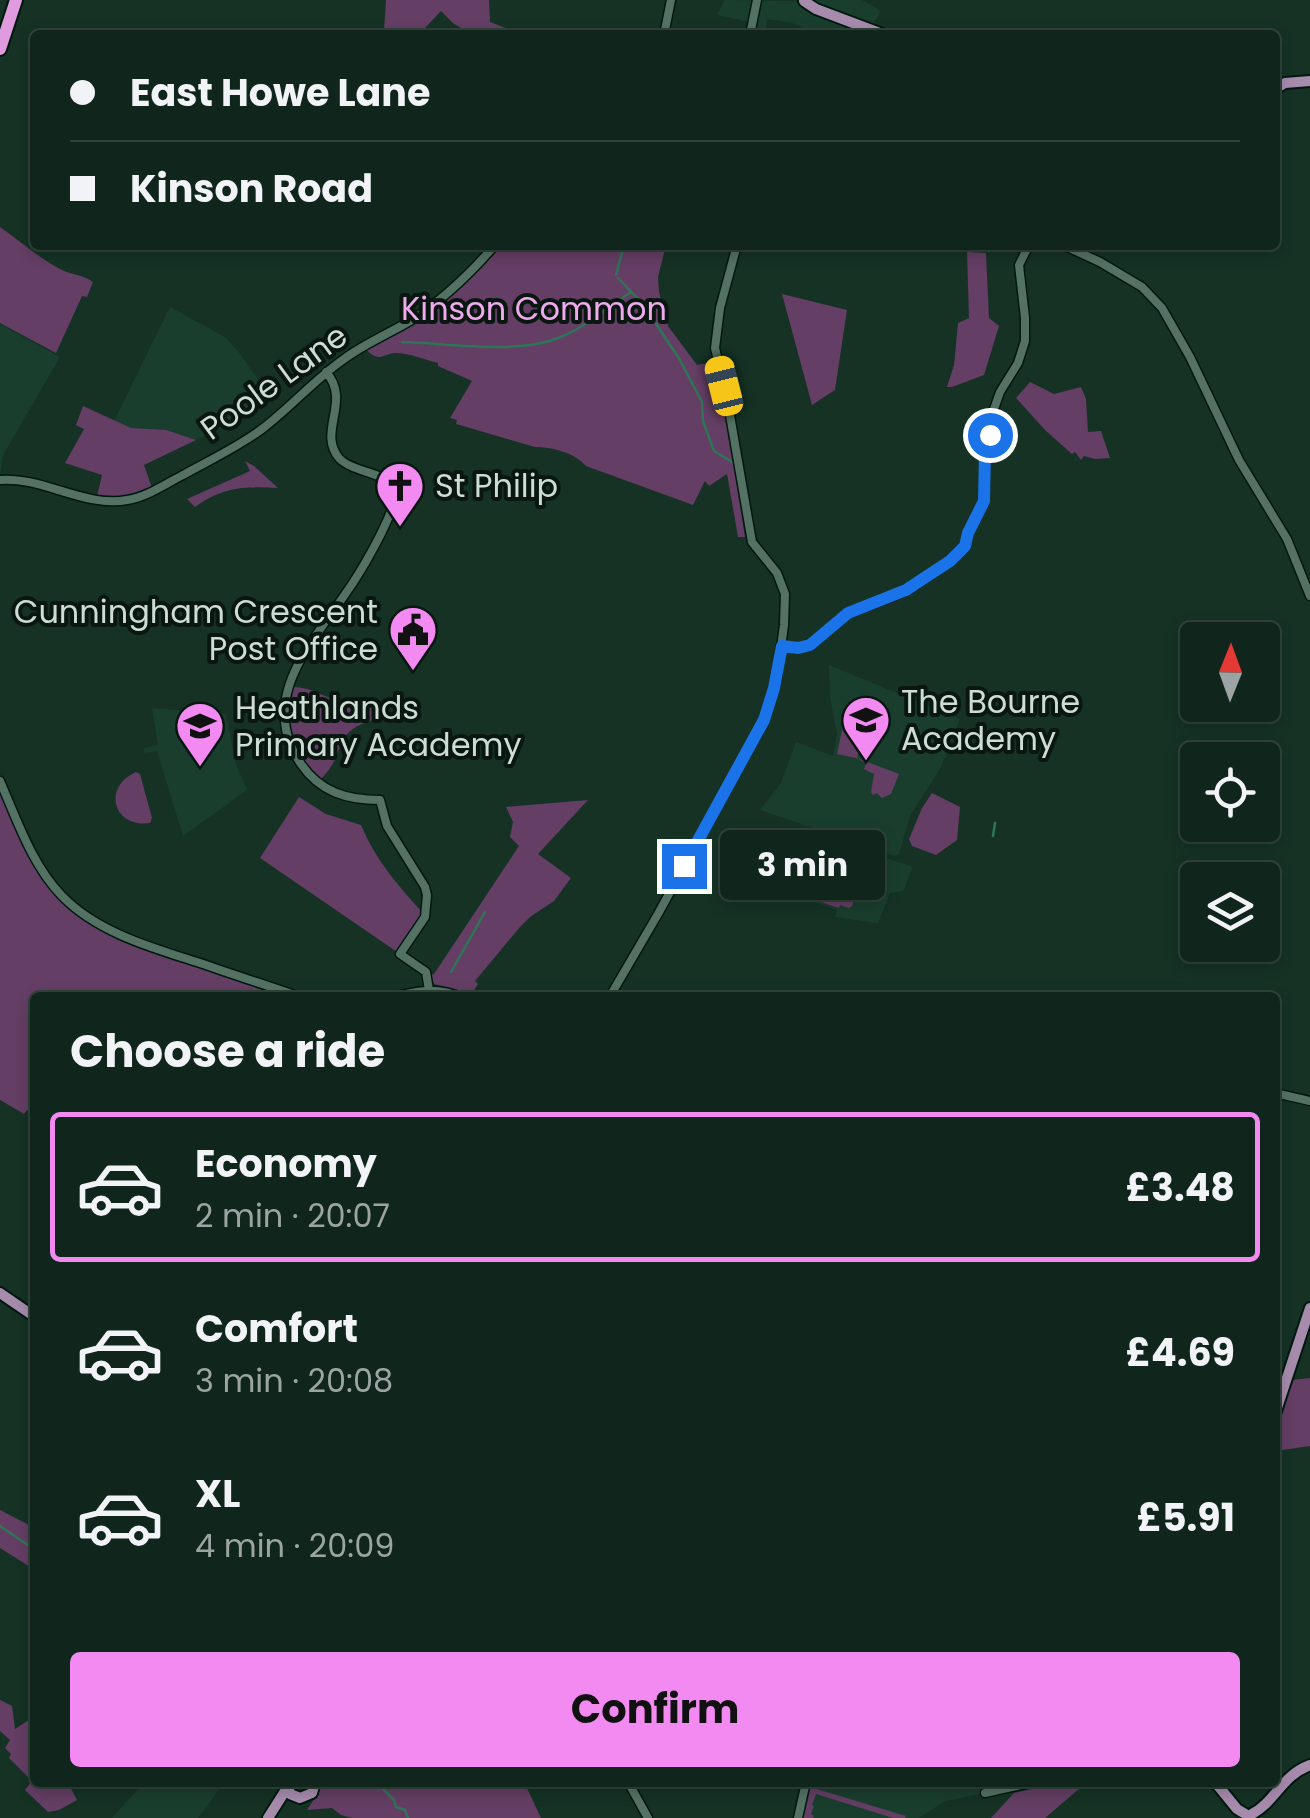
<!DOCTYPE html>
<meta charset="utf-8">
<style>
body{margin:0;font-family:Poppins,sans-serif;background:#192e25;color:#f1f3f6;height:100vh;display:flex;flex-direction:column;font-size:38px;white-space:nowrap}
*{box-sizing:border-box;margin:0}
p{font-size:32px;color:#9ca5a3}
.icon{flex:none;width:55px;height:55px;fill:none;stroke:currentColor;stroke-width:2;stroke-linecap:round;stroke-linejoin:round}
.map{position:relative;flex:1;overflow:hidden}
.side{position:absolute;left:30px;top:992px;width:1250px;height:795px;display:flex;flex-direction:column;background:#10261c;border-radius:10px;box-shadow:0 5px 15px #0003,0 0 0 2px #30433b}
.side>*{flex:none}
.top-card{position:absolute;left:30px;top:30px;width:1250px;height:220px;border-radius:10px;box-shadow:0 5px 15px #0003,0 0 0 2px #30433b;display:grid;align-content:center;height:220px;padding:0 40px;background:#10261c}
.needle{width:65px;rotate:1deg}
.fabs{position:absolute;left:1180px;top:622px;display:grid;gap:20px}
.fabs a{display:grid;place-items:center;width:100px;height:100px;border-radius:10px;background:#10261c;box-shadow:0 5px 15px #0003,0 0 0 2px #30433b;font-size:50px}
.end{position:absolute;width:45px;height:45px;margin:-22px;border:12px solid #1a73e8;background:#fff;box-shadow:0 0 0 5px #fff}
.from{border-radius:50%}
.bubble{position:absolute;height:70px;border-radius:10px;background:#10261c;box-shadow:0 5px 15px #0003,0 0 0 2px #30433b;font-size:32px;font-weight:700;line-height:70px;text-align:center}
.car{position:absolute;width:30px;height:60px;margin:-30px -15px;border-radius:12px;box-shadow:0 0 8px 2px #0007;background:linear-gradient(#f5c518 24%,#345 0 40%,#f5c518 0 76%,#345 0 86%,#f5c518 0)}
.top-card b{display:flex;align-items:center;gap:35px;height:95px;font-size:38px}
.top-card b+b{border-top:2px solid #30433b}
.top-card i{width:25px;height:25px;background:#f1f3f6}
ul{padding:0;list-style:none}
li{display:flex;align-items:center;gap:30px;height:150px;margin:0 20px 15px;padding:0 20px;border:5px solid transparent;border-radius:10px}
li div{flex:1}
li b{display:block;font-size:38px}
li em{font-style:normal;font-weight:700}
li.on{border-color:#f28af2}
li>.icon{width:90px;height:90px;stroke-width:1.5}
h2{padding:0 40px;font-size:45px;line-height:120px}
.action{display:flex;gap:20px;margin-top:auto;padding:20px 40px}
.action a{flex:1;height:115px;border-radius:10px;background:#f28af2;color:#111;font-size:40px;font-weight:700;line-height:115px;text-align:center}
.map>svg:first-child{display:block}
.built{fill:#1a3e2e}
.green{fill:#643e64}
.lines{fill:none;stroke-linecap:round;stroke-linejoin:round}
.stream{stroke:#2e7557;stroke-width:2.5}
.minor-casing{stroke:#00190e;stroke-width:11}
.major-casing{stroke:#00190e;stroke-width:14}
.highway-casing{stroke:#00190e;stroke-width:16}
.minor{stroke:#547263;stroke-width:8}
.major{stroke:#a78bad;stroke-width:10}
.highway{stroke:#df9bde;stroke-width:12}
.route{stroke:#1a73e8;stroke-width:12}
.labels{text-anchor:middle;stroke-width:8;stroke-linejoin:round;paint-order:stroke}
.park-label{font-size:32px;fill:#eeaaed;stroke:#0a1711}
.street-label{font-size:32px;fill:#cdddd5;stroke:#0a1711}
.poi-label{font-size:32px;fill:#cdddd5;stroke:#0a1711;text-anchor:start}
</style>
<div class="map">
<svg width="1310" height="1818" viewBox="0 0 1310 1818">
<rect width="100%" height="100%" fill="#153225"/>
<path class="built" d="M725 0 795 1 884 35H821L792 23 767 19 766 28H756L750 22 717 15Z
M809 0H862L881 11 871 28 830 13Z
M170 307 225 337 238 351 261 384 244 400 251 409 238 420 196 440 166 431 131 428 114 421Z
M0 324 60 357 3 455 0 476Z
M829 665 960 719 941 767 910 816 899 854 895 856 760 810 781 783 796 742 833 756 837 735 830 697Z
M152 708 226 714 236 764 247 790 183 836 157 751 145 753 143 748 158 745Z
M802 834 812 837 813 834 913 867 903 891 890 893 878 923 835 917 837 910 777 889Z
M144 1782H224V1783L198 1818H112Z
M811 1783H1035L945 1801 919 1818H801Z"/>
<path class="green" d="M386 0H489L490 22 524 35H472L453 23 441 11 425 28 413 35 403 31H384Z
M0 227C20 241 40 259 62 270 73 275 84 275 93 282L87 297 82 296 56 353 0 323Z
M502 245H666L658 277 659 292 668 326 697 365 718 361 745 537H738L727 474 709 486 705 481 693 505 586 466C575 453 552 447 535 447L456 424 457 420 450 418 472 381 438 366V363C426 360 409 353 396 353 381 354 381 363 366 350 421 319 460 294 502 245Z
M967 252 986 253 989 318 999 326 984 375 952 387H947L954 365 958 323 969 318Z
M782 294 847 310 835 390 812 405Z
M1030 382 1054 394 1081 387 1086 399 1088 432 1101 431 1110 458 1095 459 1084 456 1081 460 1075 452 1072 454 1046 431 1016 398Z
M83 406 131 428 166 430 196 440 144 465 152 488C134 496 117 497 97 496L102 475 65 463 84 429 76 425Z
M245 461 254 466 278 488C246 486 222 487 195 507L187 499 250 471Z
M294 687C314 687 330 702 350 703 358 704 367 701 375 700L380 718C328 731 350 750 321 779 295 766 281 714 294 687Z
M844 721 863 726 857 758 899 774 891 794 882 798 877 793 873 795 871 792 874 774 864 769 866 763 856 758 837 754Z
M136 772 140 774 152 818 150 823C113 828 102 787 136 772Z
M0 781 21 831 62 897 118 933 303 997 35 998V1107L31 1113 27 1110 24 1114 0 1100Z
M932 793 960 807 957 840 936 855 912 846 909 839 922 808Z
M299 797 326 814 361 825C375 859 396 883 421 911L427 910 400 954 260 858Z
M588 800 538 854 571 878 554 901 530 917 520 927 475 981 478 984 470 997 457 990 434 984 430 975 434 974 519 846 510 837 513 822 506 807Z
M810 838 816 841 813 842 810 849 808 847V856L818 858 817 862 815 861 812 869 805 860H801L798 873 813 882 815 880 821 881 823 873 826 872 828 867 833 869 826 888 838 893 854 863 847 881 858 888 852 906 849 908 840 905 839 908 812 899 805 891 783 887 785 880 782 878 783 876 791 877 794 875Z
M1310 1378V1446L1275 1451 1277 1440 1275 1436 1292 1380Z
M0 1510 35 1528V1570L0 1548Z
M0 1700 12 1706 15 1729 35 1716V1727L32 1729 35 1736 30 1740 35 1747V1782L68 1783 77 1800 59 1810 48 1812 25 1790 32 1781 9 1758 11 1754 5 1748 10 1740 0 1731Z
M524 1782 541 1818H352L341 1815 332 1808 307 1810 320 1790V1783Z
M1045 1783H1086L1045 1818H991L1014 1793 1041 1787Z
M810 1787 906 1816 905 1818H893L816 1794 812 1805 814 1806 811 1814 814 1816 813 1818H801Z"/>
<g class="lines">
<path class="stream" d="M616 275 624 245
M618 278 643 304 680 360
M402 342C447 343 516 355 558 338 582 329 609 307 631 292
M681 362 702 402 703 421 714 451 732 462
M993 836 995 823
M451 972 485 912
M433 998 435 996
M0 1526 35 1550
M383 1782V1789L394 1800 396 1807 405 1810 408 1818"/>
<g class="minor-casing">
<path id="minor" d="M664 35 671 0
M750 35 757 0
M1063 245 1100 262 1142 287 1162 308 1190 357 1239 460 1287 539 1310 596
M326 372C352 401 317 432 339 458 354 475 401 472 395 498 390 522 361 572 346 593 311 644 257 699 301 764 320 792 347 800 380 800L387 826 425 887 427 895 425 917 400 954 426 972 429 990
M0 480C41 476 85 508 127 500 147 497 165 484 183 475 210 460 238 447 262 429 291 407 314 380 344 359 364 344 388 334 410 321 443 300 470 274 495 245
M781 646 797 648 811 645 848 613 894 596 917 584 950 561 965 545 968 533 984 501 985 452 993 412 1000 392 1018 363 1025 341V318L1019 265 1029 245
M0 781C17 820 32 865 62 896 98 933 153 948 200 963 234 975 269 986 303 998
M389 998C414 991 438 986 463 998
M609 998 658 914 764 721 777 677 784 625 785 594 777 573 752 542 727 398 715 348 720 308 737 245
M1275 1093 1310 1101
M628 1782 648 1818
M985 1793 1035 1782
M798 1818 806 1782"/>
</g>
<g class="major-casing">
<path id="major" d="M804 1 816 9 885 35
M1275 89 1285 83 1310 81
M0 1293 35 1317
M1275 1414 1310 1308
M287 1782 290 1794 300 1798 312 1793 315 1782
M1215 1782 1237 1809 1247 1815
M1252 1814C1276 1801 1281 1776 1310 1765
M268 1818 287 1788"/>
</g>
<g class="highway-casing">
<path id="highway" d="M0 49 16 0"/>
</g>
<use href="#minor" class="minor"/>
<use href="#major" class="major"/>
<use href="#highway" class="highway"/>
</g>
<g class="lines">
<path class="route" d="M684 866 764 720 774 688 782 646 798 648 810 645 848 613 906 590 950 561 965 546 968 533 984 501 985 452 990 435"/>
</g>
<defs>
<g id="church-pin" transform="scale(2.5)"><path d="M0 17L-7.5 6A9.5 9.5 0 1 1 7.5 6Z" fill="#f28af2" stroke="#0a1711"/><path d="M-1.2-6h2.4v3.5h3.3v2.4h-3.3V6h-2.4V-.1h-3.3v-2.4h3.3Z" fill="#111"/></g>
<g id="civic-pin" transform="scale(2.5)"><path d="M0 17L-7.5 6A9.5 9.5 0 1 1 7.5 6Z" fill="#f28af2" stroke="#0a1711"/><path d="M-.6-6.5H3V-4.5H.6V-3L4-1V1h2V6H-6V1h2V-1L-.6-3ZM-1.2 2.5V6h2.4V2.5Z" fill="#111"/></g>
<g id="school-pin" transform="scale(2.5)"><path d="M0 17L-7.5 6A9.5 9.5 0 1 1 7.5 6Z" fill="#f28af2" stroke="#0a1711"/><path d="M0-5L7-2L0 1L-7-2ZM-4 1L0 2.5L4 1V4Q0 6-4 4Z" fill="#111"/></g>
</defs>
<g fill-rule="evenodd">
<use href="#church-pin" x="400" y="486"/>
<use href="#civic-pin" x="413" y="630"/>
<use href="#school-pin" x="866" y="720"/>
<use href="#school-pin" x="200" y="726"/>
</g>
<g class="labels">
<g class="park-label">
<text x="534" y="320">Kinson Common</text>
</g>
<g class="street-label">
<text transform="translate(274 382) rotate(-36)" y="11">Poole Lane</text>
</g>
<g class="poi-label">
<text x="435" y="497">St Philip</text>
<text x="378" y="623" text-anchor="end">Cunningham Crescent<tspan x="378" dy="37">Post Office</tspan></text>
<text x="901" y="713">The Bourne<tspan x="901" dy="37">Academy</tspan></text>
<text x="235" y="719">Heathlands<tspan x="235" dy="37">Primary Academy</tspan></text>
</g>
</g>
</svg>
<div class="fabs">
<a><svg class="needle" viewBox="-14 -14 28 28"><path d="M0-13l5 13h-10z" fill="#e53935"/><path d="M0 13l5-13h-10z" fill="#9ca5a3"/></svg></a>
<a><svg class="icon" aria-label="locate" viewBox="0 0 24 24"><circle cx="12" cy="12" r="6"/><path d="M12 2v4M12 18v4M2 12h4M18 12h4"/></svg></a>
<a><svg class="icon" aria-label="layers" viewBox="0 0 24 24"><path d="M12 4l9 5-9 5-9-5zM3 14l9 5 9-5"/></svg></a>
</div>
<i class="end from" style="left:990px;top:435px"></i>
<i class="end" style="left:684px;top:866px"></i>
<div class="bubble" style="left:720px;top:830px;width:165px">3 min</div>
<i class="car" style="left:724px;top:386px;rotate:346deg"></i>
<div class="top-card">
<b><i class="from"></i>East Howe Lane</b>
<b><i></i>Kinson Road</b>
</div>
<section class="side">
<h2>Choose a ride</h2>
<ul>
<li class="on"><svg class="icon" aria-label="car" viewBox="0 0 24 24"><path d="M5 17H2v-5l4-1 3-4h7l3 4 3 1v5h-3M9 17h6M6 11h13"/><circle cx="7" cy="17" r="2"/><circle cx="17" cy="17" r="2"/></svg><div><b>Economy</b><p>2 min · 20:07</p></div><em>£3.48</em></li>
<li><svg class="icon" aria-label="car" viewBox="0 0 24 24"><path d="M5 17H2v-5l4-1 3-4h7l3 4 3 1v5h-3M9 17h6M6 11h13"/><circle cx="7" cy="17" r="2"/><circle cx="17" cy="17" r="2"/></svg><div><b>Comfort</b><p>3 min · 20:08</p></div><em>£4.69</em></li>
<li><svg class="icon" aria-label="car" viewBox="0 0 24 24"><path d="M5 17H2v-5l4-1 3-4h7l3 4 3 1v5h-3M9 17h6M6 11h13"/><circle cx="7" cy="17" r="2"/><circle cx="17" cy="17" r="2"/></svg><div><b>XL</b><p>4 min · 20:09</p></div><em>£5.91</em></li>
</ul>
<div class="action"><a>Confirm</a></div>
</section>
</div>
